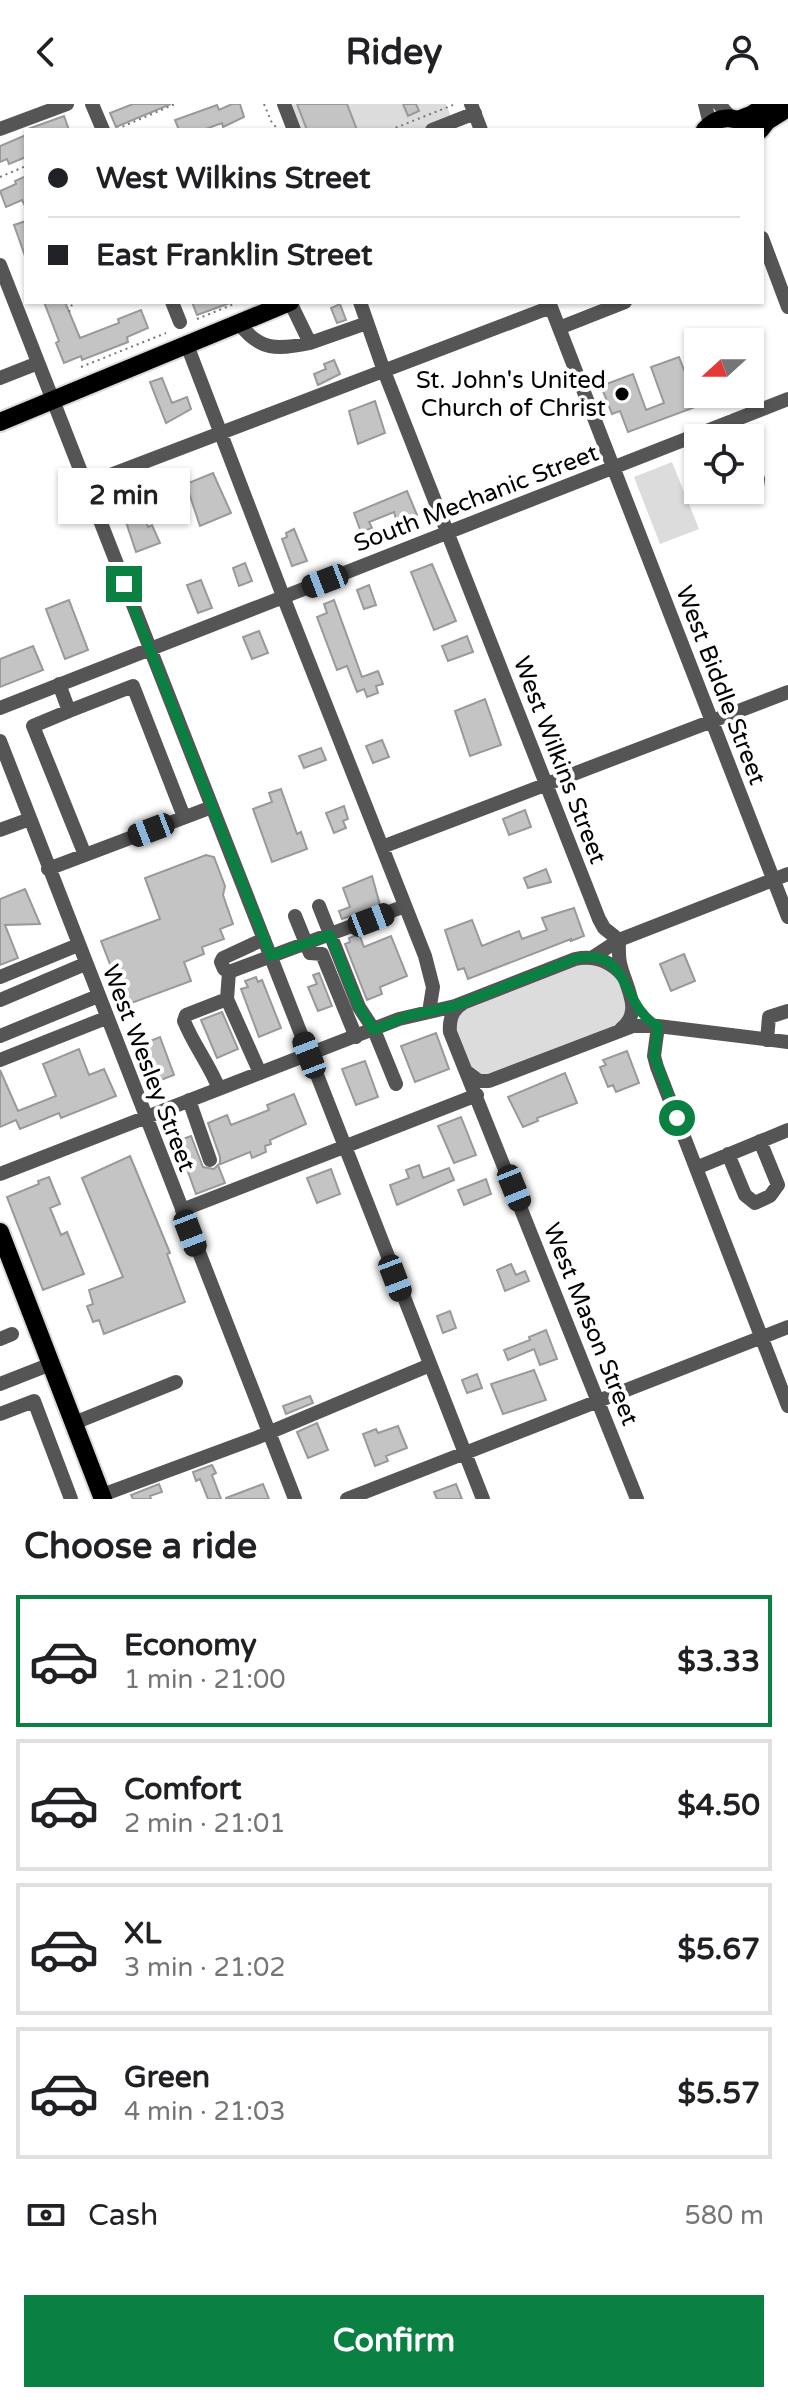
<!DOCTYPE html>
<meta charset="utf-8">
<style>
body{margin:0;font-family:"Varela Round",sans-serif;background:#f2f2f2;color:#202124;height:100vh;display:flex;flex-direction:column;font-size:30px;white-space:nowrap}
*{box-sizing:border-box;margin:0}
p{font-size:26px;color:#757577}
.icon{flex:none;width:44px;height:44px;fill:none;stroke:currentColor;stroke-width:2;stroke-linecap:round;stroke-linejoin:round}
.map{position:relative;height:1395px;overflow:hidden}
.side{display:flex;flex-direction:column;background:#fff;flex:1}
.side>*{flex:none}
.hud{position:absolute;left:24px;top:24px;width:740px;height:176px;border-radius:0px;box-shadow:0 2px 6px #0004;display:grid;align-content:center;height:176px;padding:0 24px;background:#fff}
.needle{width:52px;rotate:249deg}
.fabs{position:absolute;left:684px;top:224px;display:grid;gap:16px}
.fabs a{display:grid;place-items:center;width:80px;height:80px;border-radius:0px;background:#fff;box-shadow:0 2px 6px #0004;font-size:40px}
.end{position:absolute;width:36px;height:36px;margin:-18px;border:10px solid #0b8043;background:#fff;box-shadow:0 0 0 4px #fff}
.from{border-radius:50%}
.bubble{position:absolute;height:56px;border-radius:0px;background:#fff;box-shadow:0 2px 6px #0004;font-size:26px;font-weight:800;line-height:56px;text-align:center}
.car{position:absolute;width:24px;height:48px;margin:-24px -12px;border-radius:10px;box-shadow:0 0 6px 2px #0007;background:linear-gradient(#222 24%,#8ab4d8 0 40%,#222 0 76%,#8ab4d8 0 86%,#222 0)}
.hud b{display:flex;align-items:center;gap:28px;height:76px;font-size:30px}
.hud b+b{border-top:2px solid #e0e0e0}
.hud i{width:20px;height:20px;background:#202124}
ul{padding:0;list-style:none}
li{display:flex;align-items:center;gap:24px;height:132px;margin:0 16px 12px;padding:0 8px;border:4px solid #e0e0e0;border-radius:0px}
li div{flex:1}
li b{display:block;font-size:30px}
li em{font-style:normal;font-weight:800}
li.on{border-color:#0b8043}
li>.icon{width:72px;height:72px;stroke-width:1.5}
h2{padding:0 24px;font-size:36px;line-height:96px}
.pay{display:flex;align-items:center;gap:20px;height:88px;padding:0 24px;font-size:30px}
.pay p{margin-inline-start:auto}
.button{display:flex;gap:16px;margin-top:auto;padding:16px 24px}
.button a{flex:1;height:92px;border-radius:0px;background:#0b8043;color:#fff;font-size:32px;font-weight:800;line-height:92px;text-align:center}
header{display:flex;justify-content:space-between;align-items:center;height:104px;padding:0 24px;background:#fff;font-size:36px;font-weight:800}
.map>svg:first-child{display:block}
.green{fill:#dcdcdc}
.building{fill:#c4c4c4;stroke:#999;stroke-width:2}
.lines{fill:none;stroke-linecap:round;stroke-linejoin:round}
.major-casing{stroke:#dbdbdb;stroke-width:22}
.path{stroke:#777;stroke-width:2;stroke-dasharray:2 4;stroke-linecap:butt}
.minor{stroke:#555;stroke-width:14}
.major{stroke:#000;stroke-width:18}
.route{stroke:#0b8043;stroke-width:10}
.poi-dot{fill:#000;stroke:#fff;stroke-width:3}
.labels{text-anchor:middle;stroke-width:8;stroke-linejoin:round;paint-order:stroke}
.poi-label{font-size:24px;fill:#000;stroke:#fff;text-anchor:end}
.street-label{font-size:24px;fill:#000;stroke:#fff}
</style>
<header><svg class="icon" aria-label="back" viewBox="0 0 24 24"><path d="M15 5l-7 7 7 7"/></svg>Ridey<svg class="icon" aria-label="person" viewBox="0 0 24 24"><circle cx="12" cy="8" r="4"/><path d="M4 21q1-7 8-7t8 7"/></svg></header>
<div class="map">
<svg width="788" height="1395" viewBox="0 0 788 1395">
<rect width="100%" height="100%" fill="#fff"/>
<path class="green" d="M288 0H446L456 26H298Z
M672 358 699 425 660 440 634 373Z
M575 855 616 864 630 916 489 977 471 973 450 921 457 903Z"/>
<path class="building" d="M133 0H171L116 23 110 9Z
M232 0H240L244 13 223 23 222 19 203 26H179L175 16 217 1 219 6Z
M297 0H347L357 26H307Z
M403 0H416L419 7 408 12Z
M64 12 69 26H28V25Z
M26 31V53L9 60 7 55 0 58V42Z
M26 72V104L22 96 6 103 0 87 16 80 15 77Z
M26 117V152H25L14 121Z
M44 198H65L80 234 119 219 118 215 141 206 148 224 127 233 128 238 82 256 81 252 64 259 56 239 59 237Z
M192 198H229L230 199 197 211Z
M340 200 346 216 337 219 331 204Z
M679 253 698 302 628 328 620 307 612 310 601 282 633 270 646 306 664 299 651 263Z
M334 256 340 270 318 281 314 270 326 265 324 260Z
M162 274 172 299 187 293 191 305 166 319 150 278Z
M375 297 385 329 358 340 349 307Z
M143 369 147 380 116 392 112 381Z
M213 369 231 409 200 422 186 380Z
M407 387 417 411 397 419 394 408 369 418 372 424 361 428 354 409Z
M143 408 148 423 152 421 160 439 136 448 125 415Z
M294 425 307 457 292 462 282 435 287 433 286 429Z
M245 459 252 477 239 482 233 464Z
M432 460 456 517 434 526 411 468Z
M201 476 212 504 198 509 187 481Z
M369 481 376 501 364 505 357 486Z
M69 496 88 546 65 555 46 505Z
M334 496 362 573 378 567 383 580 376 582 378 589 367 593 364 585 357 588 347 562 337 566 317 513 327 509 324 500Z
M259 527 268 549 252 555 243 533Z
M467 532 473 548 448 557 442 542Z
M33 542 43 566 0 583V555Z
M485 595 501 641 470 652 455 607Z
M382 636 389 653 373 659 366 642Z
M321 644 326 656 304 664 299 652Z
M281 685 297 730 301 728 307 745 272 758 253 705 272 698 269 689Z
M344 702 348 715 343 717 346 724 334 729 326 709Z
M525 706 531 723 509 731 503 715Z
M206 751 214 753 225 782 223 791 233 820 220 825 224 835 202 843 204 850 184 858 191 877 126 901 101 837 160 815 145 774Z
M546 765 551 778 528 784 524 774Z
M372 772 380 801 342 815 339 807 350 803 343 784Z
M25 785 40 820 5 821 18 854 0 861V795Z
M574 804 584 832 571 837V835L468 875 464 864 458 866 445 826 472 816 482 842 519 827 522 835 547 826 542 814Z
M359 830 364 843 391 832 407 872 380 883 382 890 367 896 345 840 350 838 349 834Z
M684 850 695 877 671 887 660 860Z
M319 869 332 902 318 907 308 883 317 880 313 871Z
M256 873 258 878 262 876 281 924 259 933 241 885 248 883 245 877Z
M222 908 238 945 217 954 201 916Z
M436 929 449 965 415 978 401 942Z
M160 933 174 971 153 979 138 942Z
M79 945 89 971 104 965 116 992 61 1014 59 1009 20 1025 16 1016 0 1023V966L18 1007 56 992 43 960Z
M627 947 639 979 616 988 613 981 608 983 600 963 606 961 603 956Z
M365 957 378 993 356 1001 342 965Z
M565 969 577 999 537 1014 538 1017 523 1023 508 993Z
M294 990 306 1020 270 1036 271 1040 265 1042 266 1048 252 1054 250 1048 218 1061 225 1079 196 1090 177 1037 191 1032 203 1063 214 1065 220 1059V1053L208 1019 227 1011 231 1021 269 1006 267 1001Z
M461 1013 476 1051 454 1059 438 1022Z
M130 1052 170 1149 167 1150 185 1198 104 1230 99 1216 93 1218 87 1202 93 1200 89 1186 123 1173 82 1074Z
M419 1061 423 1074 449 1064 454 1076 397 1101 390 1081 409 1074 406 1066Z
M331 1065 340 1090 317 1099 307 1074Z
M49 1073 60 1100 50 1104 61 1131 67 1128 84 1170 43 1186 7 1093 39 1080 38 1077Z
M486 1075 491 1090 464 1101 458 1086Z
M511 1160 516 1171 525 1167 529 1177 505 1187 497 1166Z
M450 1207 456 1224 443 1229 437 1212Z
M546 1226 557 1255 540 1261 534 1245 508 1256 504 1246 530 1236 529 1233Z
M534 1266 546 1296 503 1310 491 1280Z
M477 1270 482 1284 467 1289 462 1276Z
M310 1292 313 1299 286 1310 283 1302Z
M317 1319 328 1346 308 1354 297 1328Z
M398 1322 407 1344 386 1352 388 1357 375 1362 363 1330 376 1325 378 1329Z
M212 1361 216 1369 212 1371 221 1395H208L200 1375 196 1377 193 1368Z
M159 1380 162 1388 150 1392 151 1395H133L131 1391Z
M263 1380 269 1395H226V1394Z
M456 1380 462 1395H437L434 1388Z"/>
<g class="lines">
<g class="major-casing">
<path id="major" d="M738 16 751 11 768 0
M705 26C718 11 737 10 750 26
M760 26 767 17 788 4
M0 318 290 198
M0 1128 103 1395"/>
</g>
<path class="path" d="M264 0 272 19 279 26
M117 25 175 0
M390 26 453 1
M0 73 26 62
M119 198 123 200 128 198
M69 208 73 198
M197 215 239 198
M81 263 166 229"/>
<path class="minor" d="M92 0 103 26
M284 0 294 26
M471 0 481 26
M705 0 710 20
M719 0 731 14
M0 25 67 0
M432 26 475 9
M762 134 788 203
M0 161 483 1395
M172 198 180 218
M290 198 310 239 367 219
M360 198 384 267 599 815 604 824 619 836
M549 198 788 813
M239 219C259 247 278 246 310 239
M559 224 625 198
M187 241 288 505 425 852 433 883 429 908
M0 274 38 259
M734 316 741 334
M84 381 551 203
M735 386 743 389 757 383 758 375 750 356
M59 580 69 607 133 582 184 713
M0 604 788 295
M69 607 33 622 85 751
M0 637 295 1395
M0 726 30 715
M382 743 788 588
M48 765 212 703
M319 802 359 903 374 926 396 980
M295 812 310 849 322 850 356 933
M619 836C619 845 618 854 621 863 627 885 643 908 621 925
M593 853 619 836 788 770
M229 868 405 802
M0 873 78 841
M227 895 229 868 224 865 221 858 223 854 264 835
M0 896 85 860
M462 900C452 906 449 917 450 928L637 1395
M658 922 654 952 657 963 788 1302
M0 932 98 892
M767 936 769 913 788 907
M0 956 106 914
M467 968 479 977H489L633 922H658L788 938
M219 985C210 961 194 942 184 917L186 911 227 895 260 969
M189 996 210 1056
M728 1050 745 1091 755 1099 770 1092 778 1081 760 1037
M696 1064 788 1026
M0 1070 399 915 455 902 575 855C595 851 611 857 624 873
M182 1106 477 991
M0 1235 12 1230
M0 1280 51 1260
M0 1310 34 1297 71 1395
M74 1319 176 1278
M102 1391 256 1334 430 1261
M347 1395 788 1223"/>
<use href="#major" class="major"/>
</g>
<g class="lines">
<path class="route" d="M124 480 271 852 330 831 359 903 374 926 407 912 455 902 575 855C631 841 621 904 658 922L654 952 677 1014"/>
</g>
<circle class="poi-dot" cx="622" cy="290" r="8"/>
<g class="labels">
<g class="poi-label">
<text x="606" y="284">St. John's United<tspan x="606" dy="28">Church of Christ</tspan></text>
</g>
<g class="street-label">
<text transform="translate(476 394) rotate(-21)" y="8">South Mechanic Street</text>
<text transform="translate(721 581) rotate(69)" y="8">West Biddle Street</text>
<text transform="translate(560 656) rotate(69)" y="8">West Wilkins Street</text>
<text transform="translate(149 964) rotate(69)" y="8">West Wesley Street</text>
<text transform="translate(591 1220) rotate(68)" y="8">West Mason Street</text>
</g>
</g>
</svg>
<div class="fabs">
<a><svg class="needle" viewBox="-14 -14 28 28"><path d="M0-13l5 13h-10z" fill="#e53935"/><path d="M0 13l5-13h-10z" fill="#757577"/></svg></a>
<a><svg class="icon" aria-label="locate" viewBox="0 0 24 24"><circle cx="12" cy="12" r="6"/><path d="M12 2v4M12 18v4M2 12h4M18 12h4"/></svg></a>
</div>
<i class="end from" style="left:677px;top:1014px"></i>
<i class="end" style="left:124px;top:480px"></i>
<div class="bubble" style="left:58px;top:364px;width:132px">2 min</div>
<i class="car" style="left:325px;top:477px;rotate:249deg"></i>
<i class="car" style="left:151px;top:726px;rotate:249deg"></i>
<i class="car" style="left:371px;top:816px;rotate:69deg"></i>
<i class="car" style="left:309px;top:951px;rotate:339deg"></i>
<i class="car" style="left:514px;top:1084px;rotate:158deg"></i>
<i class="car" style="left:190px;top:1129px;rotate:159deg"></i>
<i class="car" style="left:395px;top:1174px;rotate:159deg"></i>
<div class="hud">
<b><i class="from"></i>West Wilkins Street</b>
<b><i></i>East Franklin Street</b>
</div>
</div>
<section class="side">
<h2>Choose a ride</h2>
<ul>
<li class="on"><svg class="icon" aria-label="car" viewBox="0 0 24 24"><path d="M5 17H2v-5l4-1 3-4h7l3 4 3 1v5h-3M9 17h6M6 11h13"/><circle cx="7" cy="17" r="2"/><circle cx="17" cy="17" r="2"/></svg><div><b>Economy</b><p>1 min · 21:00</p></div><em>$3.33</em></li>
<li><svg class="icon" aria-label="car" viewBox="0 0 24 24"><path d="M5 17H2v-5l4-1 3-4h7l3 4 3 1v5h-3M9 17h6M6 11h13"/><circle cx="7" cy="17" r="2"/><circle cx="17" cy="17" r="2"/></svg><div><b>Comfort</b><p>2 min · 21:01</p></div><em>$4.50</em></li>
<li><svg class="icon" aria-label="car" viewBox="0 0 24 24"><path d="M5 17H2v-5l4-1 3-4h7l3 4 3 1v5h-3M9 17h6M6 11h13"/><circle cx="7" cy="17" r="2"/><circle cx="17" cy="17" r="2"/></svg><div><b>XL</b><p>3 min · 21:02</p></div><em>$5.67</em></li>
<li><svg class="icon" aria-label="car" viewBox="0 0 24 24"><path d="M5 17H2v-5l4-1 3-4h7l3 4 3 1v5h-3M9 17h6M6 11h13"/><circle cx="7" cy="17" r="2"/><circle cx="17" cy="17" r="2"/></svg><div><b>Green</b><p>4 min · 21:03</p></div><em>$5.57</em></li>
</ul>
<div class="pay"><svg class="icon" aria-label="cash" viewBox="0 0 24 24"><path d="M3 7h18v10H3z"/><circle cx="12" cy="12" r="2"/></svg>Cash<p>580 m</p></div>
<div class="button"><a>Confirm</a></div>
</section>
